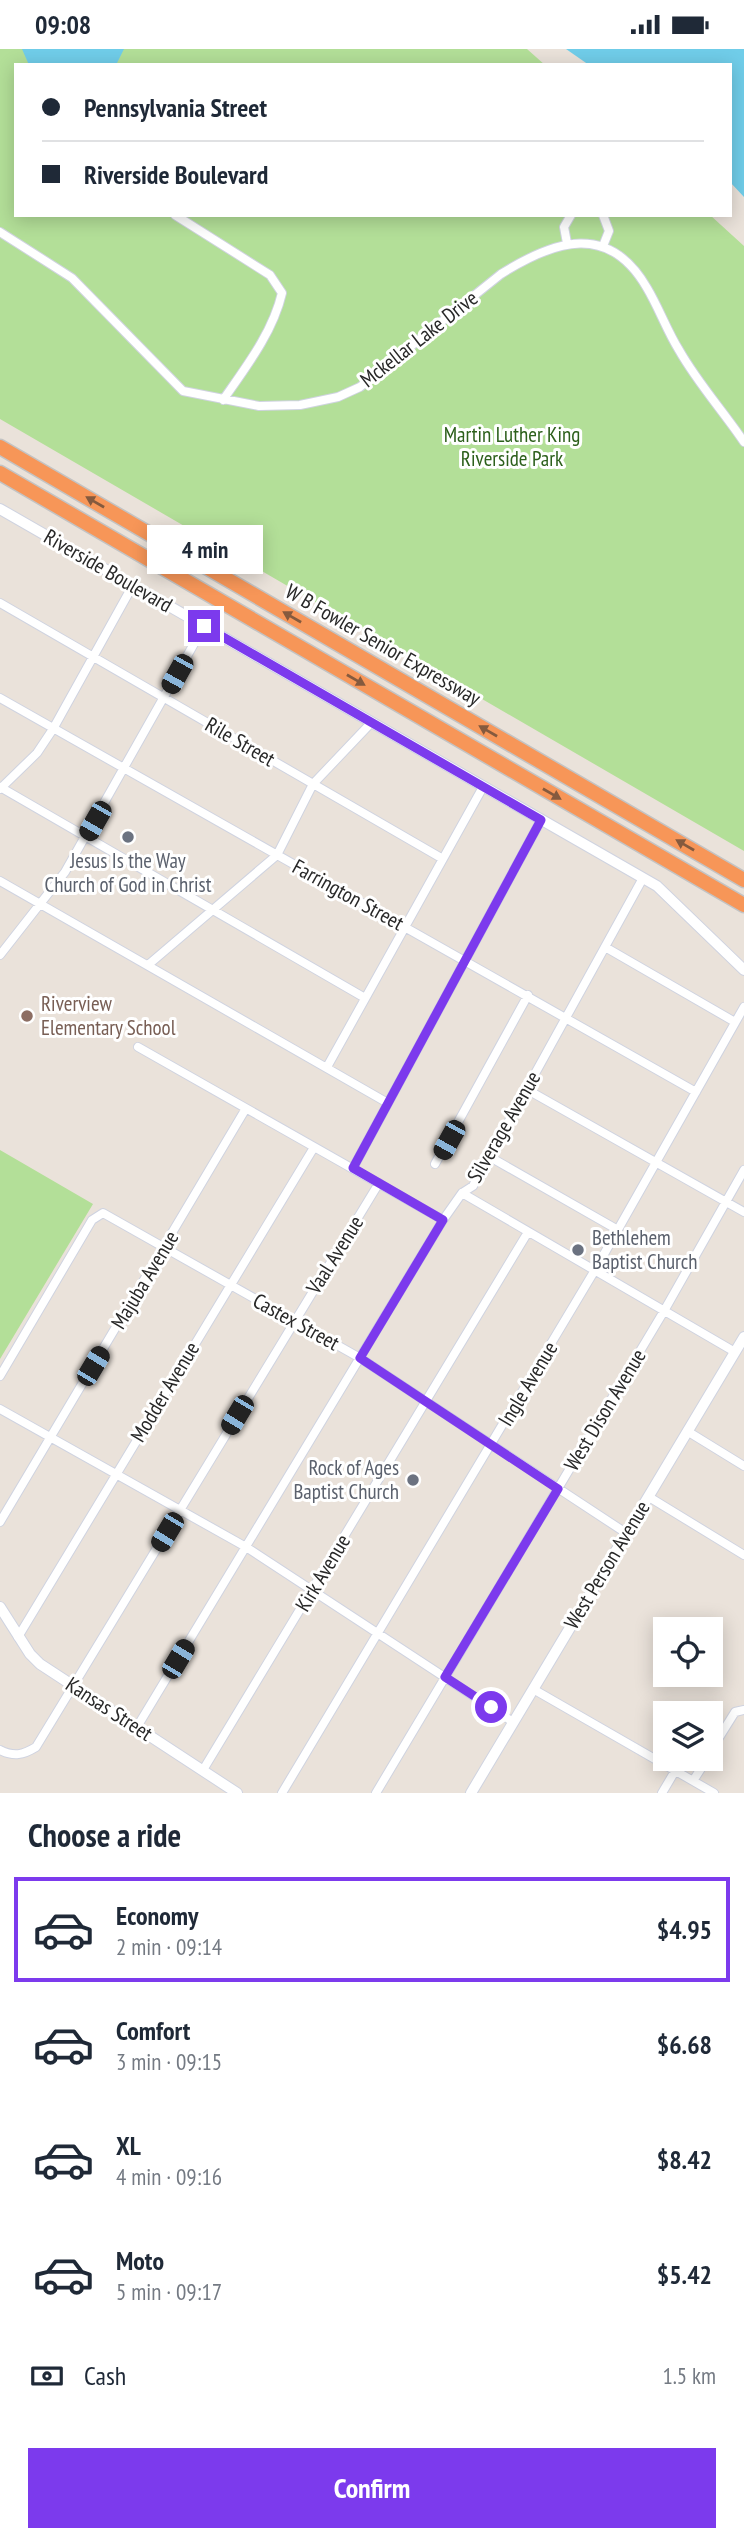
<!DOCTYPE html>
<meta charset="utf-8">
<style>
body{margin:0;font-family:"PT Sans Narrow",sans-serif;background:#f6f6f7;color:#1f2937;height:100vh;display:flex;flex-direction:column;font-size:26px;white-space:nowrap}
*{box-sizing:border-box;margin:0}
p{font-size:23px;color:#747a83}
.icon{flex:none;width:38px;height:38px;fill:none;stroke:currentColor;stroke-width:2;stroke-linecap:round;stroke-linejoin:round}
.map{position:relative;height:1744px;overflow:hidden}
.sheet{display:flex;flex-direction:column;background:#fff;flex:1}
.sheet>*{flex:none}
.guide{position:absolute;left:14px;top:14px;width:718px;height:154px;border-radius:0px;box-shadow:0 4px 18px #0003;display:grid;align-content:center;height:154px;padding:0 28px;background:#fff}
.buttons{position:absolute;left:653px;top:1568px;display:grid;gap:14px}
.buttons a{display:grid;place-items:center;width:70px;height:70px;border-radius:0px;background:#fff;box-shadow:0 4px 18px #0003;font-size:35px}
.end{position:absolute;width:32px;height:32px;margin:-16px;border:9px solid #7c3aed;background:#fff;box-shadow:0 0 0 4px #fff}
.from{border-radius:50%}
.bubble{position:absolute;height:49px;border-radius:0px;background:#fff;box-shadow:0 4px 18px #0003;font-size:23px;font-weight:700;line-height:49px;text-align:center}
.car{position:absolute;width:21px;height:42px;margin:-21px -10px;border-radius:9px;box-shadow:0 0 5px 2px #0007;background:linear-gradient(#222 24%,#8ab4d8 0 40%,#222 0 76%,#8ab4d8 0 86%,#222 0)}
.guide b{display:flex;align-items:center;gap:24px;height:66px;font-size:26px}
.guide b+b{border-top:2px solid #e0e1e3}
.guide i{width:18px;height:18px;background:#1f2937}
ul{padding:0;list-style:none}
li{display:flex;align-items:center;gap:21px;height:105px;margin:0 14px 10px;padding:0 14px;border:4px solid transparent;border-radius:0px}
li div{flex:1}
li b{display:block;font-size:26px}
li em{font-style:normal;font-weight:700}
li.active{border-color:#7c3aed}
li>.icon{width:63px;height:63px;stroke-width:1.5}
h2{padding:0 28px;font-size:32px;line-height:84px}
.pay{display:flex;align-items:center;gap:18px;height:77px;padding:0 28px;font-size:26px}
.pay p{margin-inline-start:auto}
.button{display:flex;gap:14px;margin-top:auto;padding:14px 28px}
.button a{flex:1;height:80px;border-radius:0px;background:#7c3aed;color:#fff;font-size:28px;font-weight:700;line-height:80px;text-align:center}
.status{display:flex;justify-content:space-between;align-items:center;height:49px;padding:0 35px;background:#fff;direction:ltr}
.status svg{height:19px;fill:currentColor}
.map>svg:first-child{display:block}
.green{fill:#b3df98}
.water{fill:#70cde9}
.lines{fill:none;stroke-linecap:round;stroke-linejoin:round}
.minor-casing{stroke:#cfd3e0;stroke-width:10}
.tertiary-casing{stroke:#cfd3e0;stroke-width:12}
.motorway-casing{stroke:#c3c3c3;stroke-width:17}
.minor{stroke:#fff;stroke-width:8}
.tertiary{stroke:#fff;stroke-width:10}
.motorway{stroke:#f79658;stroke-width:14}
.oneway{fill:#855a3e}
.route{stroke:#7c3aed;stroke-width:9}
.worship-dot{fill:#6b7280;stroke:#fff;stroke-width:2.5}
.education-dot{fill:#8d6e63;stroke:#fff;stroke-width:2.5}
.labels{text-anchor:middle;stroke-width:6;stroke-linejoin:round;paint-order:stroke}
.street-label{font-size:21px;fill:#282828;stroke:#fff}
.park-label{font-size:21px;fill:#2d601c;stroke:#fff}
.worship-label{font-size:21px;fill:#5b616d;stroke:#fff}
.education-label{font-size:21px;fill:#785e54;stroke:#fff;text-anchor:start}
</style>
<div class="status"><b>09:08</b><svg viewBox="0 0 49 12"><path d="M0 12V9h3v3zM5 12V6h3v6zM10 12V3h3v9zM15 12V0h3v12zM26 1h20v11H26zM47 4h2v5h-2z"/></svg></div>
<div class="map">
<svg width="744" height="1744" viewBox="0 0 744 1744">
<rect width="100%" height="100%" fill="#eae2da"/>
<path class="green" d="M0 0H527L545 16H16V166H710L744 197V802L0 370Z
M0 1101 93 1155 0 1310Z"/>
<path class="water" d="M22 0H124L116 16H29Z
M566 0H744V148L730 133V16H589Z"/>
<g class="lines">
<g class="minor-casing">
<path id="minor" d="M175 166 270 226 282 244C273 283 246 318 223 351
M0 183 72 229 183 342 259 357 300 356 338 348 360 338 501 225C555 191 609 173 647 239 659 259 667 282 679 301 697 333 723 362 744 393
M567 194 564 178 571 166
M603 197 609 182 603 166
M0 554 443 810
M0 649 696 1043
M0 738 365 949
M0 740 37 704 53 680 133 536
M0 832 386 1053
M605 898 735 973
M0 906 65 823 204 577
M148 916 277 806 313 735 371 674
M138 998 443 1171
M327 1018 483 738
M526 1040 744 1163
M490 1108 618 1181
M435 1115 528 946
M353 1119 541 771
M462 1144 735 1303
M0 1327 92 1171 103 1164 360 1309 626 1484
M0 1360 246 1498 513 1673
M687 1382 744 1417
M649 1448 744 1506
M0 1473 245 1061
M18 1588 313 1100
M533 1640 714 1744
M137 1678 443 1171 462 1144 473 1137 643 829
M0 1701C14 1708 23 1706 36 1698L379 1134
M710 1703 735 1663 744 1661
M203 1721 528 1183
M693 1732 707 1710
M282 1744 595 1221 744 958
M376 1744 664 1262 744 1121
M662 1744 675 1722"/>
</g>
<g class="tertiary-casing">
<path id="tertiary" d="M0 460 657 837 744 921
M0 1558 30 1605 40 1615 237 1744
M471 1744 744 1288"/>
</g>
<g class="motorway-casing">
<path id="motorway" d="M0 398 744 831
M0 424 744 856"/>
</g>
<use href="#minor" class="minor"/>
<use href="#tertiary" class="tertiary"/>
<use href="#motorway" class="motorway"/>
</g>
<defs><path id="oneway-solid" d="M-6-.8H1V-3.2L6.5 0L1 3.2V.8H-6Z" transform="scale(1.75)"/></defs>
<g class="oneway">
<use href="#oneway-solid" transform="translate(95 453) rotate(-150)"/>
<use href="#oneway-solid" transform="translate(292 568) rotate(-150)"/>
<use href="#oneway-solid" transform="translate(356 631) rotate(30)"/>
<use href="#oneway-solid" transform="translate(488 682) rotate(-150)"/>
<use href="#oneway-solid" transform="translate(552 745) rotate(30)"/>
<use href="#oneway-solid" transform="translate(685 796) rotate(-150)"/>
</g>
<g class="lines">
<path class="route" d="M204 577 541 771 353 1119 443 1171 360 1309 558 1440 445 1628 491 1658"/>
</g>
<g class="worship-dot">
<circle cx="128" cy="788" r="7"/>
<circle cx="578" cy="1201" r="7"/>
<circle cx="413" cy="1431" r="7"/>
</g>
<circle class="education-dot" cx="27" cy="967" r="7"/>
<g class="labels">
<g class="street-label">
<text transform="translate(419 290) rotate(-38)" y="7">Mckellar Lake Drive</text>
<text transform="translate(108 522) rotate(30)" y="7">Riverside Boulevard</text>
<text transform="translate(383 596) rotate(30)" y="7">W B Fowler Senior Expressway</text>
<text transform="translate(240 693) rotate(30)" y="7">Rile Street</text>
<text transform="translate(348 846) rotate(29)" y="7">Farrington Street</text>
<text transform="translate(504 1078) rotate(-60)" y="7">Silverage Avenue</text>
<text transform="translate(335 1206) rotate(-58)" y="7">Vaal Avenue</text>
<text transform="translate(145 1231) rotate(-59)" y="7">Majuba Avenue</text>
<text transform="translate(296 1273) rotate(29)" y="7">Castex Street</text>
<text transform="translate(528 1335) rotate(-59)" y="7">Ingle Avenue</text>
<text transform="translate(165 1343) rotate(-59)" y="7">Modder Avenue</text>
<text transform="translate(605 1361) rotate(-59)" y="7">West Dison Avenue</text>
<text transform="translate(607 1516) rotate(-59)" y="7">West Person Avenue</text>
<text transform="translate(323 1524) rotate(-59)" y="7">Kirk Avenue</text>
<text transform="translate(109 1660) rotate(33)" y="7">Kansas Street</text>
</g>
<g class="park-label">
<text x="512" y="393">Martin Luther King<tspan x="512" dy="24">Riverside Park</tspan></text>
</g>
<g class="worship-label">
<text x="128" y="819">Jesus Is the Way<tspan x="128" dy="24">Church of God in Christ</tspan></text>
<text x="592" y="1196" text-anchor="start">Bethlehem<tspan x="592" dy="24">Baptist Church</tspan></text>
<text x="399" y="1426" text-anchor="end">Rock of Ages<tspan x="399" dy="24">Baptist Church</tspan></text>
</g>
<g class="education-label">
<text x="41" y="962">Riverview<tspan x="41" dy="24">Elementary School</tspan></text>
</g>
</g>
</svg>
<div class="buttons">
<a><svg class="icon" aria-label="locate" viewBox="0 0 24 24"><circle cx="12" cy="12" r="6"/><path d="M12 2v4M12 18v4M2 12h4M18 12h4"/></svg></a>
<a><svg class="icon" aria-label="layers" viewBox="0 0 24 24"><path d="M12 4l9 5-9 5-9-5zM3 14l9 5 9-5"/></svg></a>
</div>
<i class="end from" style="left:491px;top:1658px"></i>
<i class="end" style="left:204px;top:577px"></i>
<div class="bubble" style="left:147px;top:476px;width:116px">4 min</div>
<i class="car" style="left:177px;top:625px;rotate:209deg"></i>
<i class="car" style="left:95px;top:772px;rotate:210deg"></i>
<i class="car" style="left:449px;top:1091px;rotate:209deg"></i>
<i class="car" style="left:93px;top:1317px;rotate:31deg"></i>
<i class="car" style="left:237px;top:1366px;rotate:211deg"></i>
<i class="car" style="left:167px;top:1483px;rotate:211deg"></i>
<i class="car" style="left:178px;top:1610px;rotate:31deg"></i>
<div class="guide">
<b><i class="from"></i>Pennsylvania Street</b>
<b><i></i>Riverside Boulevard</b>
</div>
</div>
<section class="sheet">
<h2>Choose a ride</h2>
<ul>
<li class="active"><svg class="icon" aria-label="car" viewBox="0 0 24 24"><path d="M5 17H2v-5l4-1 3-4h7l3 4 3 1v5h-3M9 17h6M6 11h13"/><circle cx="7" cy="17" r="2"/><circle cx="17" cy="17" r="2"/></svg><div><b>Economy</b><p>2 min · 09:14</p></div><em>$4.95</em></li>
<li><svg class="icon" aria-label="car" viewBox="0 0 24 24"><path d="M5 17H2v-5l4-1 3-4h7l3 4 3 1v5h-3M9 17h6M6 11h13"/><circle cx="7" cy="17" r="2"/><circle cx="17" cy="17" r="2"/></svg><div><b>Comfort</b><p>3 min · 09:15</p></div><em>$6.68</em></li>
<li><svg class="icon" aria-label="car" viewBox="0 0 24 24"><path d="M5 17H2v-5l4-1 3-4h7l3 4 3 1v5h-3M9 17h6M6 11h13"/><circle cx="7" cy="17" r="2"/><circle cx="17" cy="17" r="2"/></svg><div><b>XL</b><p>4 min · 09:16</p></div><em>$8.42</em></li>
<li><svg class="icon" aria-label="car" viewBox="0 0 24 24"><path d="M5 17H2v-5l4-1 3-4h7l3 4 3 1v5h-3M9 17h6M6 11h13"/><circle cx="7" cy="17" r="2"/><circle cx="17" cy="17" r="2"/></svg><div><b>Moto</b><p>5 min · 09:17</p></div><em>$5.42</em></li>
</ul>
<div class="pay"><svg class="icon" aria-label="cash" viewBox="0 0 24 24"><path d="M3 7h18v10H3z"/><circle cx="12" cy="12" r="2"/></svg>Cash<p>1.5 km</p></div>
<div class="button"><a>Confirm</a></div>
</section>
